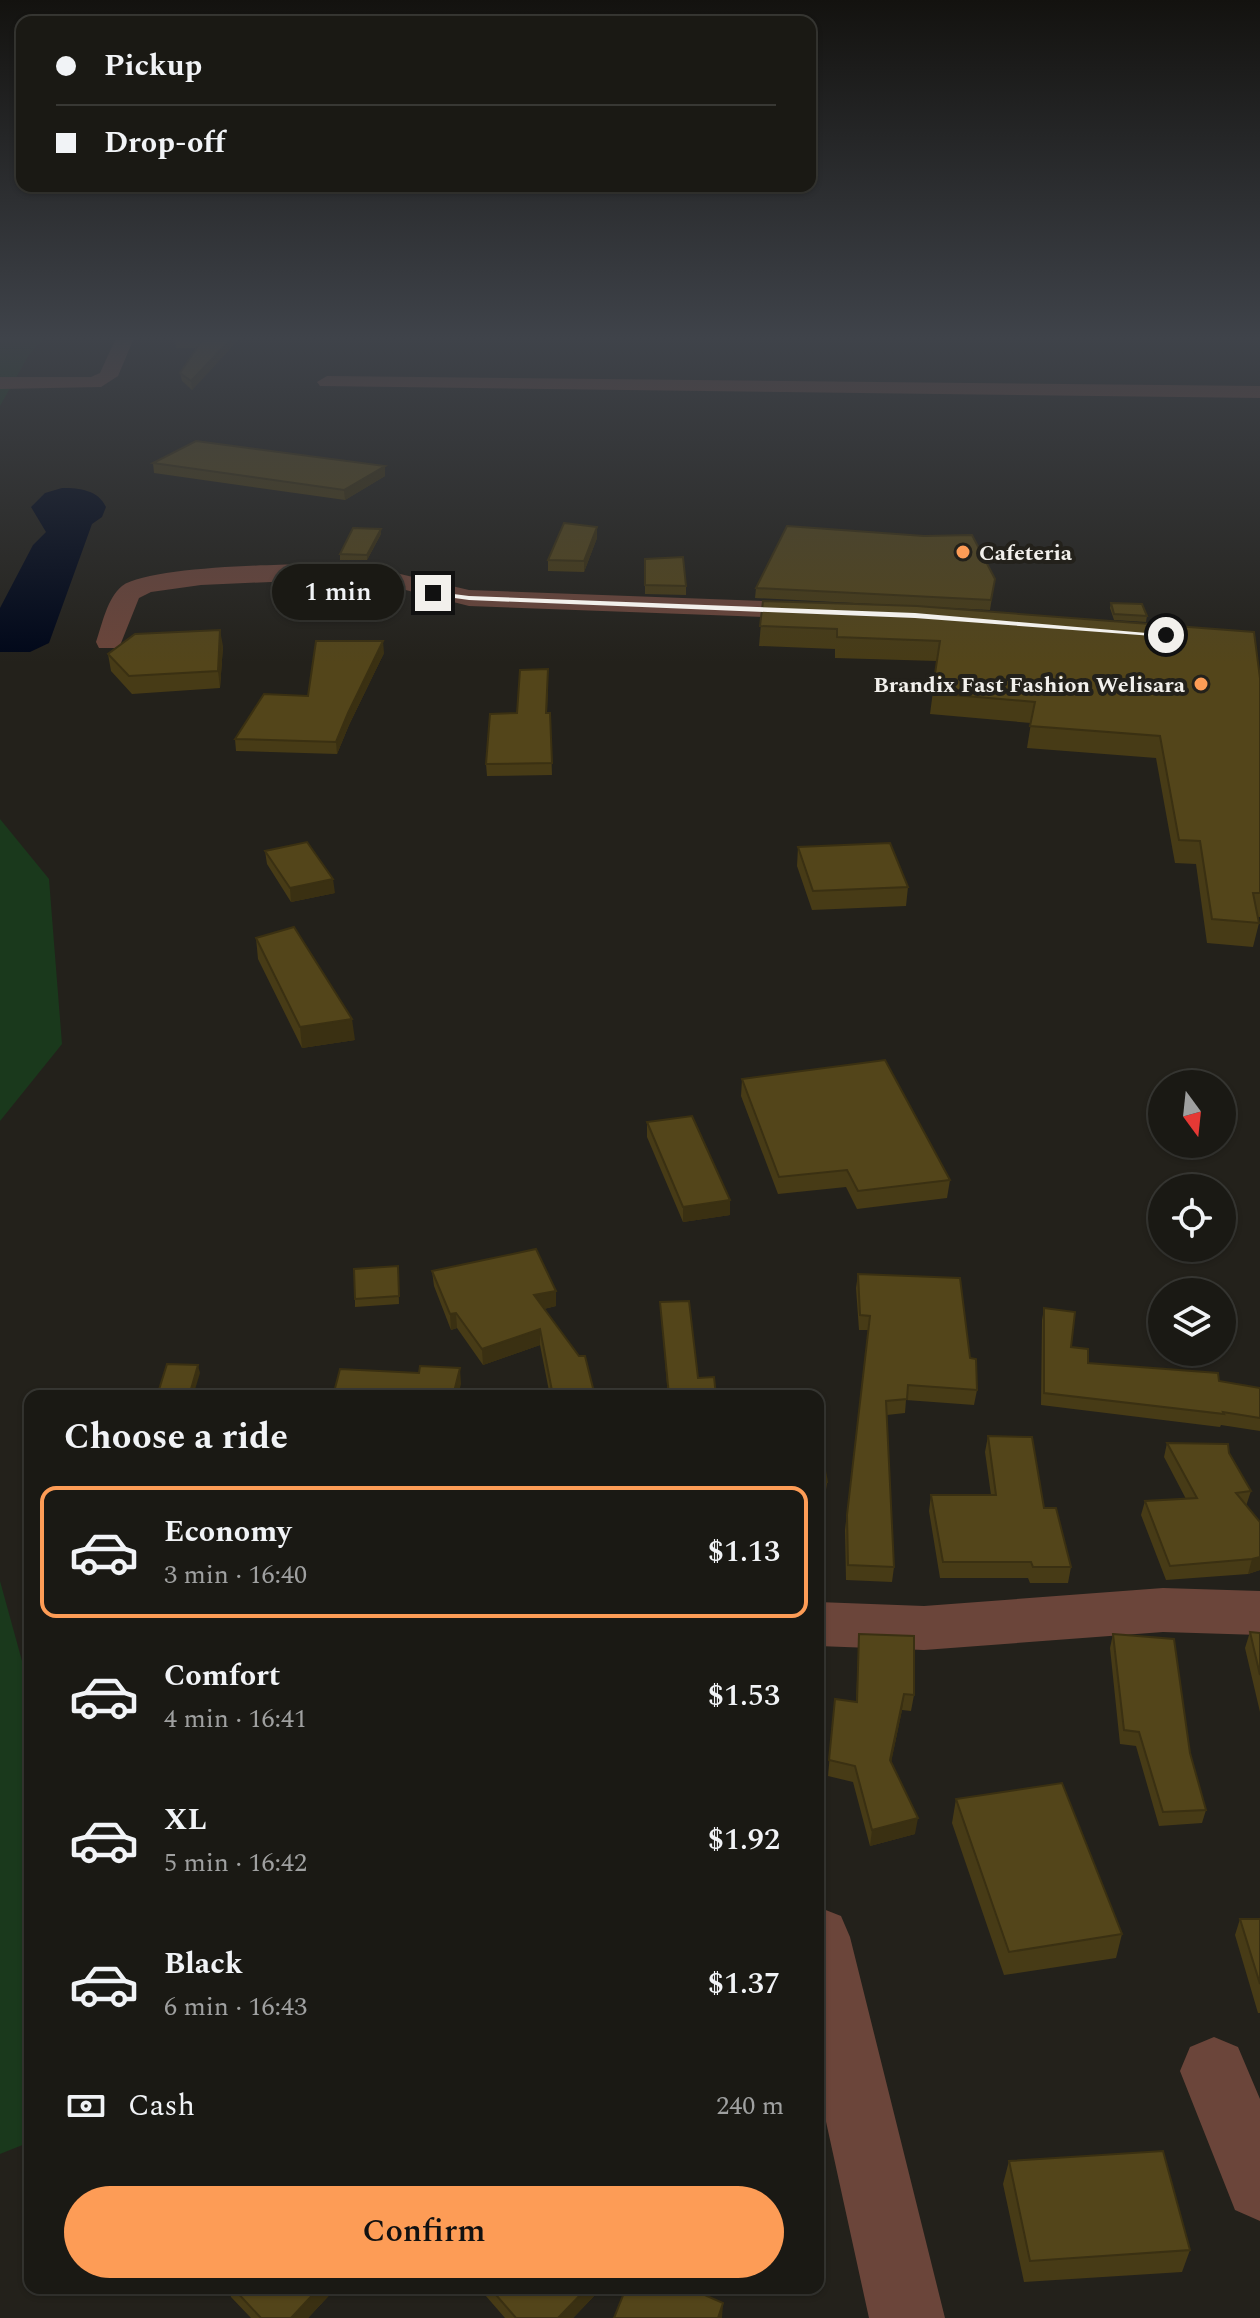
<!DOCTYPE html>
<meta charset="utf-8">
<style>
body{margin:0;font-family:Spectral,serif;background:#23221d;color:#f1f3f6;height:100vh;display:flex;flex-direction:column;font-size:30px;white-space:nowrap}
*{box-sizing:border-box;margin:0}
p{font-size:26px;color:#9fa0a0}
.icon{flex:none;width:44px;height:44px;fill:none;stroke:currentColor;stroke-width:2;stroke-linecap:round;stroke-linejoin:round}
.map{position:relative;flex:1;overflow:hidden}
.side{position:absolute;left:24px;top:1390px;width:800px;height:904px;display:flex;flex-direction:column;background:#1a1914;border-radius:16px;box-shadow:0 2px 6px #0004,0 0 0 2px #383834}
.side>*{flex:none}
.banner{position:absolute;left:16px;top:16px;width:800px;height:176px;border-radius:16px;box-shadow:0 2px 6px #0004,0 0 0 2px #383834;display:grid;align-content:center;height:176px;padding:0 40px;background:#1a1914}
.needle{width:52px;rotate:165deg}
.buttons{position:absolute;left:1148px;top:1070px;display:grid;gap:16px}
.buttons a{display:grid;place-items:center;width:88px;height:88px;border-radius:50%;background:#1a1914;box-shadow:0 2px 6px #0004,0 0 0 2px #383834;font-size:40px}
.end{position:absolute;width:36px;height:36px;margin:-18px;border:10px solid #f2f0ec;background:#111;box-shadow:0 0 0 4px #111}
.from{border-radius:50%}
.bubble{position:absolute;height:56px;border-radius:28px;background:#1a1914;box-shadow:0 2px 6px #0004,0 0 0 2px #383834;font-size:26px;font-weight:600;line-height:56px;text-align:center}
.banner b{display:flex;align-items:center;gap:28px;height:76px;font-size:30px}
.banner b+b{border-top:2px solid #383834}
.banner i{width:20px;height:20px;background:#f1f3f6}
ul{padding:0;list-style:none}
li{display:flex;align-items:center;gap:24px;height:132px;margin:0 16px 12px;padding:0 24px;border:4px solid transparent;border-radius:16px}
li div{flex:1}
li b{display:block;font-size:30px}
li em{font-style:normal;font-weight:600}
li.selected{border-color:#fd9c56}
li>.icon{width:72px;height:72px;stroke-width:1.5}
h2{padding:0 40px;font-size:36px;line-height:96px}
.pay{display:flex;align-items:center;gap:20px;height:88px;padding:0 40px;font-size:30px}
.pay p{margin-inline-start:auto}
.button{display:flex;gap:16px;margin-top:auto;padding:16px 40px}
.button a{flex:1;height:92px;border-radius:48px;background:#fd9c56;color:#111;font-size:32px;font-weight:600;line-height:92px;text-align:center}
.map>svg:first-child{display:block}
.green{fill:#1a391c}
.water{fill:#000719}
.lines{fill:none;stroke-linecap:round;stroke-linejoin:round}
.minor{fill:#6b453a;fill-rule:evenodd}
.wall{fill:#473b16}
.shaded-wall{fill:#3a3012}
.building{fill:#53451a;stroke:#3a3012;stroke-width:2}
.route{fill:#f2f0ec}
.poi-dot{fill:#fd9c56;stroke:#23211b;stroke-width:3}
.labels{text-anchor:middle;stroke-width:8;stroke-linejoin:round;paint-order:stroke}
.far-poi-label{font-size:22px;font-weight:bold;fill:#f2f0ec;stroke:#23211b;text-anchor:start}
</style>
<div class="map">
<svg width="1260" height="2318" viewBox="0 0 1260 2318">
<rect width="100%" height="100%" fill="#23211b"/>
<path class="green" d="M0 338H45L30 353 0 406Z
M0 819 49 879 62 1044 0 1121Z
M0 1581 30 1690V2142L0 2154Z"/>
<path class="water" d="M62 488C80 488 98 490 106 507L102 517 92 524 49 643 30 652H0V608L33 545 46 532 31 507 45 493Z"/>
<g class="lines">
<path class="minor" d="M116 338H134L118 376 101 387 0 389V377H91L100 373Z
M327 376 1260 386V398L320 386 317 382Z
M338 564 370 567 469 590 820 603 829 605 833 611 829 617 820 619 469 606 370 581 338 579 201 585 151 592 139 598 119 648H99L96 642C102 625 107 598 122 586 151 565 297 564 338 564Z
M1163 1588 1260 1591V1635L1163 1632 924 1650 818 1646V1602L924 1606Z
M818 1907 841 1916 850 1937 945 2318H869L818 2085Z
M1214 2037 1238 2047 1260 2099V2221L1235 2210 1180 2071 1190 2047Z"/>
</g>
<path class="wall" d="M240 338 192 390 182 381 180 373 197 348H176L175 340Z
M153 463 385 476 345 500 154 473Z
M381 534 367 560H340V554Z
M597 538 584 572 548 571V560Z
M645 559 686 586V595L645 594Z
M995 579 990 610 755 598 756 588Z
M763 601 1260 678V917H1257L1259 923 1253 947 1207 943 1196 864 1175 863 1156 758 1027 748 1031 723 930 714 937 661 835 658V649L759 646Z
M1111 603 1147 616 1146 622 1114 620 1110 608Z
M223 646 220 688 132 694 111 671 108 654Z
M384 653 349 725 337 754 236 751 235 739Z
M548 681 547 713H550L552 775 487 776 486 764 517 713Z
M798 847 908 887 906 906 812 910 797 866Z
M265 851 335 893 291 902 267 864Z
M256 938 355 1040 302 1048 258 959Z
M742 1079 950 1180 947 1198 857 1209 846 1187 778 1194 741 1096Z
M647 1122 730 1200V1215L683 1222 647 1137Z
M398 1266 399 1304 355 1307V1299Z
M432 1271 556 1306 544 1309 595 1396H550L540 1345 483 1365 457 1328 451 1330 434 1286Z
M858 1274 970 1358 977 1390 974 1405 906 1400 905 1413 887 1415 894 1567 892 1582 846 1580 845 1530 868 1330H859L856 1288Z
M660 1302 698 1378 716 1396H668Z
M1044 1308 1071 1347 1088 1363 1219 1381 1260 1388V1431L1221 1425 1220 1427 1041 1405 1042 1320Z
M818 1431 827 1482 825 1498 818 1499Z
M988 1436 1044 1508 1071 1567 1068 1583H1030L1028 1578H940L929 1511 931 1495H991L985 1452Z
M1167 1443 1229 1453 1251 1491 1246 1506 1260 1522V1570L1248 1574 1166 1580 1141 1515 1145 1501 1186 1499 1164 1457Z
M1250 1632 1260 1633V1712L1245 1648Z
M859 1634 914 1695 911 1711 902 1710 891 1762 915 1834 870 1846 853 1782 828 1776 835 1699 856 1702Z
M1113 1634 1190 1753 1206 1810 1202 1823 1159 1826 1136 1746 1120 1744 1110 1648Z
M956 1799 1122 1934 1116 1958 1004 1975 952 1823Z
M1240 1919H1260V2013H1258L1235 1935Z
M1009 2161 1190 2250 1182 2272 1024 2282 1003 2184Z
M228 2288H336L308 2318H251L231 2297Z
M479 2288H597V2293L573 2318H505Z"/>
<path class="shaded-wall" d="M232 338H240L192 390 191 381Z
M385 466V476L345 500 344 490Z
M597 527V538L584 572V561Z
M381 529V534L367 560V555Z
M220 630 223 646 220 688 218 671Z
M383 641 384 653 349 725 337 754 336 742 348 713Z
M333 879 335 893 291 902 290 888Z
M352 1019 355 1040 302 1048 300 1027Z
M730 1200V1215L683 1222V1207Z
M556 1291V1306L535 1311 534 1295Z
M456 1313 457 1328 451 1330 450 1314Z
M540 1329V1345L483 1365 482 1349Z
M198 1365 200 1373 193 1396H189Z
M460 1368 461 1384 458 1396H453Z
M1260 1557V1570L1248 1574 1252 1559Z
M904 1694 902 1710 888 1777 890 1760Z
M918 1818 915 1834 870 1846 872 1830Z
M319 2288H336L308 2318H291Z
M587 2288H597V2293L573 2318H558Z
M723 2303 722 2318H718Z"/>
<path class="building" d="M176 338H232L191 381 180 373 202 340H175Z
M196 441 385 466 344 490 153 463Z
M564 523 597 527 584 561 548 560Z
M787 526 924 536 972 535 995 579 991 600 756 588Z
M353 528 381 529 367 555 340 554Z
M683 557 686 586 645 585V559Z
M763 601 917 606 1254 632 1260 678V893H1253L1259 923 1212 919 1200 841 1179 840 1160 736 1030 726 1035 702 932 693 940 641 837 637V629L760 626Z
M1111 603 1142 604 1147 616 1114 614Z
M220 630 218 671 129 676 108 654 135 634Z
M316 641H383L348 713 336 742 235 739 264 694 308 696Z
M548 669 546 713H550L552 763 486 764 490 714 517 713 520 670Z
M307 842 333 879 290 888 265 851Z
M890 843 908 887 813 891 798 847Z
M294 927 352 1019 300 1027 256 938Z
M885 1060 950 1180 858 1191 847 1170 779 1177 742 1079Z
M692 1116 730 1200 683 1207 647 1122Z
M536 1249 556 1291 534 1295 579 1356H585L595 1396H553L540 1329 482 1349 456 1313 450 1314 432 1271Z
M398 1266 399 1296 355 1299 354 1269Z
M858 1274 960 1278 970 1358 976 1359 977 1390 908 1385 907 1399 886 1401 894 1567 848 1565 847 1515 870 1316 860 1315Z
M689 1301 698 1378 714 1377 716 1396H669L660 1302Z
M1044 1308 1075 1312 1071 1347 1088 1349V1363L1218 1373 1219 1381 1260 1388V1418L1223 1412 1224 1414 1044 1393Z
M167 1364 198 1365 189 1396H157Z
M420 1366 460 1368 453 1396H333L340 1369 419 1373Z
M818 1431 827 1482 818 1483Z
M988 1436 1032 1437 1044 1508H1056L1071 1567H1033L1031 1562H943L931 1495H996Z
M1167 1443 1228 1444 1229 1453 1251 1491 1236 1493 1260 1522V1557L1252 1559 1170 1566 1145 1501 1197 1498Z
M1250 1632 1260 1633V1675Z
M859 1634 914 1636V1695L904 1694 890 1760 918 1818 872 1830 855 1766 829 1760 835 1699 857 1702Z
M1113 1634 1174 1639 1190 1753 1206 1810 1163 1812 1139 1732 1124 1730Z
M1062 1783 1122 1934 1009 1952 956 1799Z
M1240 1919H1260V1984Z
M1163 2151 1190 2250 1030 2261 1009 2161Z
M233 2288H319L291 2318H261Z
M490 2288H587L558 2318H516Z
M626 2288H689L723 2303 718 2318H614Z"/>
<linearGradient id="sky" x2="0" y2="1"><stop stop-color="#13120f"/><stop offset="0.51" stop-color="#3f434a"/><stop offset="1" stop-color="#3f434a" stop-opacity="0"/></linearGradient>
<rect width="1260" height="663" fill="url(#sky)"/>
<path class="route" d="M430 591 469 596 915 613 1170 635 1166 637 915 618 469 600 433 595Z"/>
<g class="poi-dot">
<circle cx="963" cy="552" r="8"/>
<circle cx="1201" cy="684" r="8"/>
</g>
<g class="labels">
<g class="far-poi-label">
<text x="979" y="560">Cafeteria</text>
<text x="1185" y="692" text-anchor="end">Brandix Fast Fashion Welisara</text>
</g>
</g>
</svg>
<div class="buttons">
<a><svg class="needle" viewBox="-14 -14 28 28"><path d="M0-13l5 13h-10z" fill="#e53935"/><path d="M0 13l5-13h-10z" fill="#9fa0a0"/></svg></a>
<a><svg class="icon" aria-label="locate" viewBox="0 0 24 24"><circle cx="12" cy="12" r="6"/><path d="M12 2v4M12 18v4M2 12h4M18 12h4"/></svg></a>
<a><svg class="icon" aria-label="layers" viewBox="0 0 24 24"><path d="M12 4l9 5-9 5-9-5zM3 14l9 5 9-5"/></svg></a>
</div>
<i class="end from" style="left:1166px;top:635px"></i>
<i class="end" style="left:433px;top:593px"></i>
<div class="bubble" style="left:272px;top:564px;width:132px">1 min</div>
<div class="banner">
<b><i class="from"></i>Pickup</b>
<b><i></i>Drop-off</b>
</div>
<section class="side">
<h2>Choose a ride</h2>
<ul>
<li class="selected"><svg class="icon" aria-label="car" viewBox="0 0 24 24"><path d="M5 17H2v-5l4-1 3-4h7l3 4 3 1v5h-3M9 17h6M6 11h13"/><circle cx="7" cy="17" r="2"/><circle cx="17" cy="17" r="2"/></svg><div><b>Economy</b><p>3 min · 16:40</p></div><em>$1.13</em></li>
<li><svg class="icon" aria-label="car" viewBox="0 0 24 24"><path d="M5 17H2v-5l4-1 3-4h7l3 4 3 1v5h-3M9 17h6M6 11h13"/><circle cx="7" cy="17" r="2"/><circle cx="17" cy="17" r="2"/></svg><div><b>Comfort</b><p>4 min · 16:41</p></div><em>$1.53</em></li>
<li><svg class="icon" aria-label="car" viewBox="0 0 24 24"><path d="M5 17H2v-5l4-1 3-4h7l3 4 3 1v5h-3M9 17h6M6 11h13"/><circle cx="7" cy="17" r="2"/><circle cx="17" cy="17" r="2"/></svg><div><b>XL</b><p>5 min · 16:42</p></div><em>$1.92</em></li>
<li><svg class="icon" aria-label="car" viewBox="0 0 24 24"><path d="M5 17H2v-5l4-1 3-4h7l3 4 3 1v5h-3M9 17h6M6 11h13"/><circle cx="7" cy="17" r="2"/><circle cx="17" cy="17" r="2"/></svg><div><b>Black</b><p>6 min · 16:43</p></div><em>$1.37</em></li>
</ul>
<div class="pay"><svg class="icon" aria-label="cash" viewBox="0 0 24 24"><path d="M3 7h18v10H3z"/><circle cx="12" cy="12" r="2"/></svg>Cash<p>240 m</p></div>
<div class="button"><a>Confirm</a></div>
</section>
</div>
